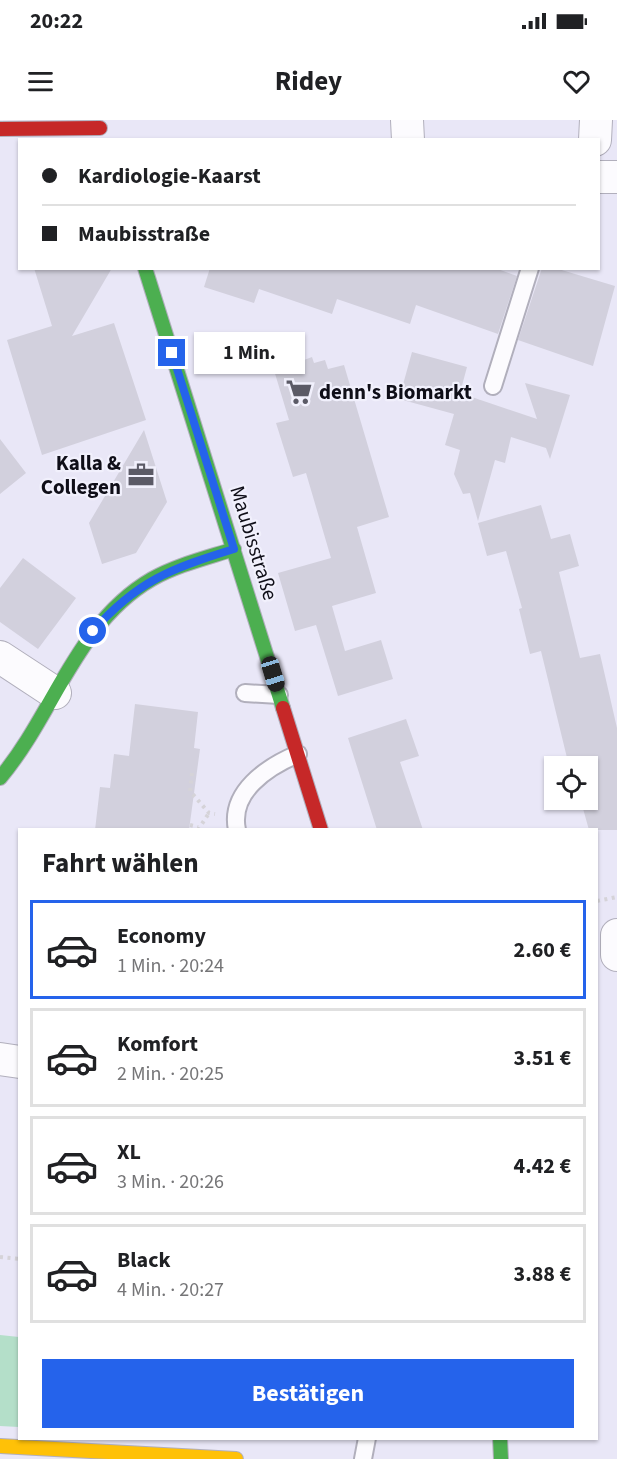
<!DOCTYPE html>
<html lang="de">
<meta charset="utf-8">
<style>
body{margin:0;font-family:"Source Sans 3",sans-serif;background:#f6f6f6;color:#202124;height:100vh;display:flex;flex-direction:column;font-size:22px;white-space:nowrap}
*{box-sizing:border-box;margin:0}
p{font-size:20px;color:#757577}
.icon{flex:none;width:33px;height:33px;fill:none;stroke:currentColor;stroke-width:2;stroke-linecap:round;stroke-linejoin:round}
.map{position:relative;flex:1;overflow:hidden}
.panel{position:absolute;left:18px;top:708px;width:580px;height:612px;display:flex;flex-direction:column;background:#fff;border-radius:0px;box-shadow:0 2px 4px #0004}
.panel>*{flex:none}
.guide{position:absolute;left:18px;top:18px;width:582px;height:132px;border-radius:0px;box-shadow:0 2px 4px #0004;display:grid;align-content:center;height:132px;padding:0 24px;background:#fff}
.controls{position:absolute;left:544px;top:636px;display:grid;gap:12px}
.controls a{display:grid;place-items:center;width:54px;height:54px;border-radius:0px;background:#fff;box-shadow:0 2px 4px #0004;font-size:30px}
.end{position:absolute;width:27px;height:27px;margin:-14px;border:8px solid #2563eb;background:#fff;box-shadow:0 0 0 3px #fff}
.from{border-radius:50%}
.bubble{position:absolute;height:42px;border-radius:0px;background:#fff;box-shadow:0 2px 4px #0004;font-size:20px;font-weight:700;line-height:42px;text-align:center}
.car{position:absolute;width:18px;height:36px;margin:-18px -9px;border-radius:8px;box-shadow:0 0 4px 2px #0007;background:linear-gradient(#222 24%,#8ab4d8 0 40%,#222 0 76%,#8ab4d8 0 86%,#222 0)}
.guide b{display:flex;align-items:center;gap:21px;height:57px;font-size:22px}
.guide b+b{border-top:2px solid #e0e0e0}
.guide i{width:15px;height:15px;background:#202124}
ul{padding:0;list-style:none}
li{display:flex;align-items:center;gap:18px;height:99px;margin:0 12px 9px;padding:0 12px;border:3px solid #e0e0e0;border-radius:0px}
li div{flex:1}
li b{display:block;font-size:22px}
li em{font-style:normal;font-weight:700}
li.active{border-color:#2563eb}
li>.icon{width:54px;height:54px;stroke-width:1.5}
h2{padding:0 24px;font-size:27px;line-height:72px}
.cta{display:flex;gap:12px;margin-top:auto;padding:12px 24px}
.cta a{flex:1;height:69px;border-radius:0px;background:#2563eb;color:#fff;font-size:24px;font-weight:700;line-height:69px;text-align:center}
.status{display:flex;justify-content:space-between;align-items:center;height:42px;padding:0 30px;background:#fff;direction:ltr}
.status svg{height:16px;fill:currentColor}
header{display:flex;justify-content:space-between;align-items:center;height:78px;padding:0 24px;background:#fff;font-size:27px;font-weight:700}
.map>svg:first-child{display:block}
.green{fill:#b4dfc9}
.building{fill:#d2d0dd}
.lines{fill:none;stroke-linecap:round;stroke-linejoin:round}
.lane-casing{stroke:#b1afbc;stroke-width:20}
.street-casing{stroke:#b1afbc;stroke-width:34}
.fast-casing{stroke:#b1afbc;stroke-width:16}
.slow-casing{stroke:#b1afbc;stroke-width:16}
.jam-casing{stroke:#b1afbc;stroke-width:16}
.path{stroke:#d5d3d8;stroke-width:4;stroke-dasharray:3 4.5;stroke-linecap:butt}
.lane{stroke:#fcfbfe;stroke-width:16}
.street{stroke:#fcfbfe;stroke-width:32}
.fast{stroke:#4caf50;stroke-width:14}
.slow{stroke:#ffc107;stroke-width:14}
.jam{stroke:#c62828;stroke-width:14}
.route{stroke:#2563eb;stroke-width:8}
.labels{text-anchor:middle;stroke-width:4.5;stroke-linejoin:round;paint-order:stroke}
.poi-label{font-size:21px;font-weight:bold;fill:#0f0e18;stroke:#f1f0fc;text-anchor:start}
.street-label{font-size:21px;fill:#0f0e18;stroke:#f1f0fc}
</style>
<div class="status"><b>20:22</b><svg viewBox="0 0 49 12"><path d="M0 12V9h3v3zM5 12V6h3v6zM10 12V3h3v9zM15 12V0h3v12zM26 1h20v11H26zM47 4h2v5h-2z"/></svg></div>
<header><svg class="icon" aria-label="menu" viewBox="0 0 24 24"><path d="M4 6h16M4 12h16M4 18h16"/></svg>Ridey<svg class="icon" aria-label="heart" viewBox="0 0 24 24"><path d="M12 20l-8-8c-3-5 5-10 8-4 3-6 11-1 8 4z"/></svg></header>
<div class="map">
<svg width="617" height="1339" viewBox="0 0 617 1339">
<rect width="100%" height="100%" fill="#e9e7f7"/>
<path class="green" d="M0 1215 19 1217V1307L0 1306Z"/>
<path class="building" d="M34 148H112L72 216 114 203 146 300 42 335 7 220 52 206Z
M210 148H495L517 156 498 214 416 185 410 204 337 179 332 194 259 169 254 183 204 167Z
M542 148H555L615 166 593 246 518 220Z
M300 228 304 240 312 237 314 243 325 240 328 249 344 245 389 397 357 407 376 473 332 486 345 531 381 520 393 559 338 576 316 505 295 511 278 453 331 438 306 353 293 357 276 303 289 300 270 237Z
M412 232 467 247 460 273 537 299 525 263 570 275 550 339 546 328 511 317 505 343 495 340 478 401 470 373 463 374 454 354 460 330 445 325 454 294 399 279Z
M144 310 167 382 136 433 102 444 89 403Z
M0 319 26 353 0 374Z
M541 385 551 419 570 414 579 446 559 452 580 538 600 534 603 547 617 608V710H589L582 685H579L577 680H588V646H569L541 531 530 534 519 489 522 488 506 431 487 436 478 403Z
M23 438 76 478 38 529 0 502V468Z
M135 584 198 592 194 628 200 629 189 710H95L100 667 110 668 114 634 129 636Z
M406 599 419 636 400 642 423 710H377L348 618Z"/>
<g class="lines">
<g class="lane-casing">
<path id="lane" d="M493 266 530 148
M245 573 279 575
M237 710C229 672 267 647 298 634
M363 1339 367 1318"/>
</g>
<g class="street-casing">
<path id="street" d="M407 0 408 20
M595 20 596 0
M598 57H617
M0 537 55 573
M617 815V835
M0 939 20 942"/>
</g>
<g class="fast-casing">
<path id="fast" d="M145 148 283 588
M0 658C54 594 76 503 152 459 177 445 206 438 234 429
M500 1318 501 1339"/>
</g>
<g class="slow-casing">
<path id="slow" d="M0 1326 236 1339"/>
</g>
<g class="jam-casing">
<path id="jam" d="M0 9 100 8
M283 588 321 710"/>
</g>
<path class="path" d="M192 653 190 671 209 693 215 694
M190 705 198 707
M198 710 209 693
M597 781 617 777
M0 1137 20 1139"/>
<use href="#lane" class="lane"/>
<use href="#street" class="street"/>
<use href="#fast" class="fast"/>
<use href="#slow" class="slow"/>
<use href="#jam" class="jam"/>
</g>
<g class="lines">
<path class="route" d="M93 511C137 461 172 448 234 429L172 233"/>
</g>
<defs>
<g id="supermarket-bare" transform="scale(2.07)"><path d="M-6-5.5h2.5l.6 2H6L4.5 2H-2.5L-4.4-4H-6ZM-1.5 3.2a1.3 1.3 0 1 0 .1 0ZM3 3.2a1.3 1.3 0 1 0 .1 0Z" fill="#5b5a66" stroke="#f1f0fc" stroke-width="2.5" paint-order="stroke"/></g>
<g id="office-bare" transform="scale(2.07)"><path d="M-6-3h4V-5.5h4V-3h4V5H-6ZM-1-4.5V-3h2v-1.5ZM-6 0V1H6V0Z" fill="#5b5a66" stroke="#f1f0fc" stroke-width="2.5" paint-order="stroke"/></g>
</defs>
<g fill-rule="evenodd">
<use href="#supermarket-bare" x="299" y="272"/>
<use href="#office-bare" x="141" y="355"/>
</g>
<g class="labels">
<g class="poi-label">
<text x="319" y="279">denn's Biomarkt</text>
<text x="121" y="350" text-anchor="end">Kalla &amp;<tspan x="121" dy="24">Collegen</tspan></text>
</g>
<g class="street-label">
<text transform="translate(254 423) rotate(73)" y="7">Maubisstraße</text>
</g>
</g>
</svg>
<div class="controls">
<a><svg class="icon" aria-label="locate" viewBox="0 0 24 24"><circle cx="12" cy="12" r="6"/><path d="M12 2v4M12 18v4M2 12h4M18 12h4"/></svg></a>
</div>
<i class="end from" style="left:93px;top:511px"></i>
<i class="end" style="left:172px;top:233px"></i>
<div class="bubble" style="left:194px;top:212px;width:111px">1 Min.</div>
<i class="car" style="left:273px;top:554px;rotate:163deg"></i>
<div class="guide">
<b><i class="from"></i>Kardiologie-Kaarst</b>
<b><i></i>Maubisstraße</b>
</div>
<section class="panel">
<h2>Fahrt wählen</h2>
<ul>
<li class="active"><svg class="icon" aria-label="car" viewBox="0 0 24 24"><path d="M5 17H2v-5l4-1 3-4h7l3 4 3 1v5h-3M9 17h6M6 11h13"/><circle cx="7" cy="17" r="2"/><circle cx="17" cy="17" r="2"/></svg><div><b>Economy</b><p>1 Min. · 20:24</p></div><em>2.60 €</em></li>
<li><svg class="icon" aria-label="car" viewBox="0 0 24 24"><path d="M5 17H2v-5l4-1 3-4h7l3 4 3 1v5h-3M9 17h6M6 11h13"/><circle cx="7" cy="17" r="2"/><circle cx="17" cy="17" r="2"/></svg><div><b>Komfort</b><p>2 Min. · 20:25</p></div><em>3.51 €</em></li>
<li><svg class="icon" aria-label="car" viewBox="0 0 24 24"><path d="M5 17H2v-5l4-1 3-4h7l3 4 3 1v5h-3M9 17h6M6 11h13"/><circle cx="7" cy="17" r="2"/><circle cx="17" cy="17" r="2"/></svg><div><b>XL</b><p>3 Min. · 20:26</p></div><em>4.42 €</em></li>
<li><svg class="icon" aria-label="car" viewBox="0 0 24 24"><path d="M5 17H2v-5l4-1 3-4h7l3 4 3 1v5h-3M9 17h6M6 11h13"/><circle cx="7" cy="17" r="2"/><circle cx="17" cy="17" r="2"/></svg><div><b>Black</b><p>4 Min. · 20:27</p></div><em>3.88 €</em></li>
</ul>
<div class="cta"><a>Bestätigen</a></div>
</section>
</div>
